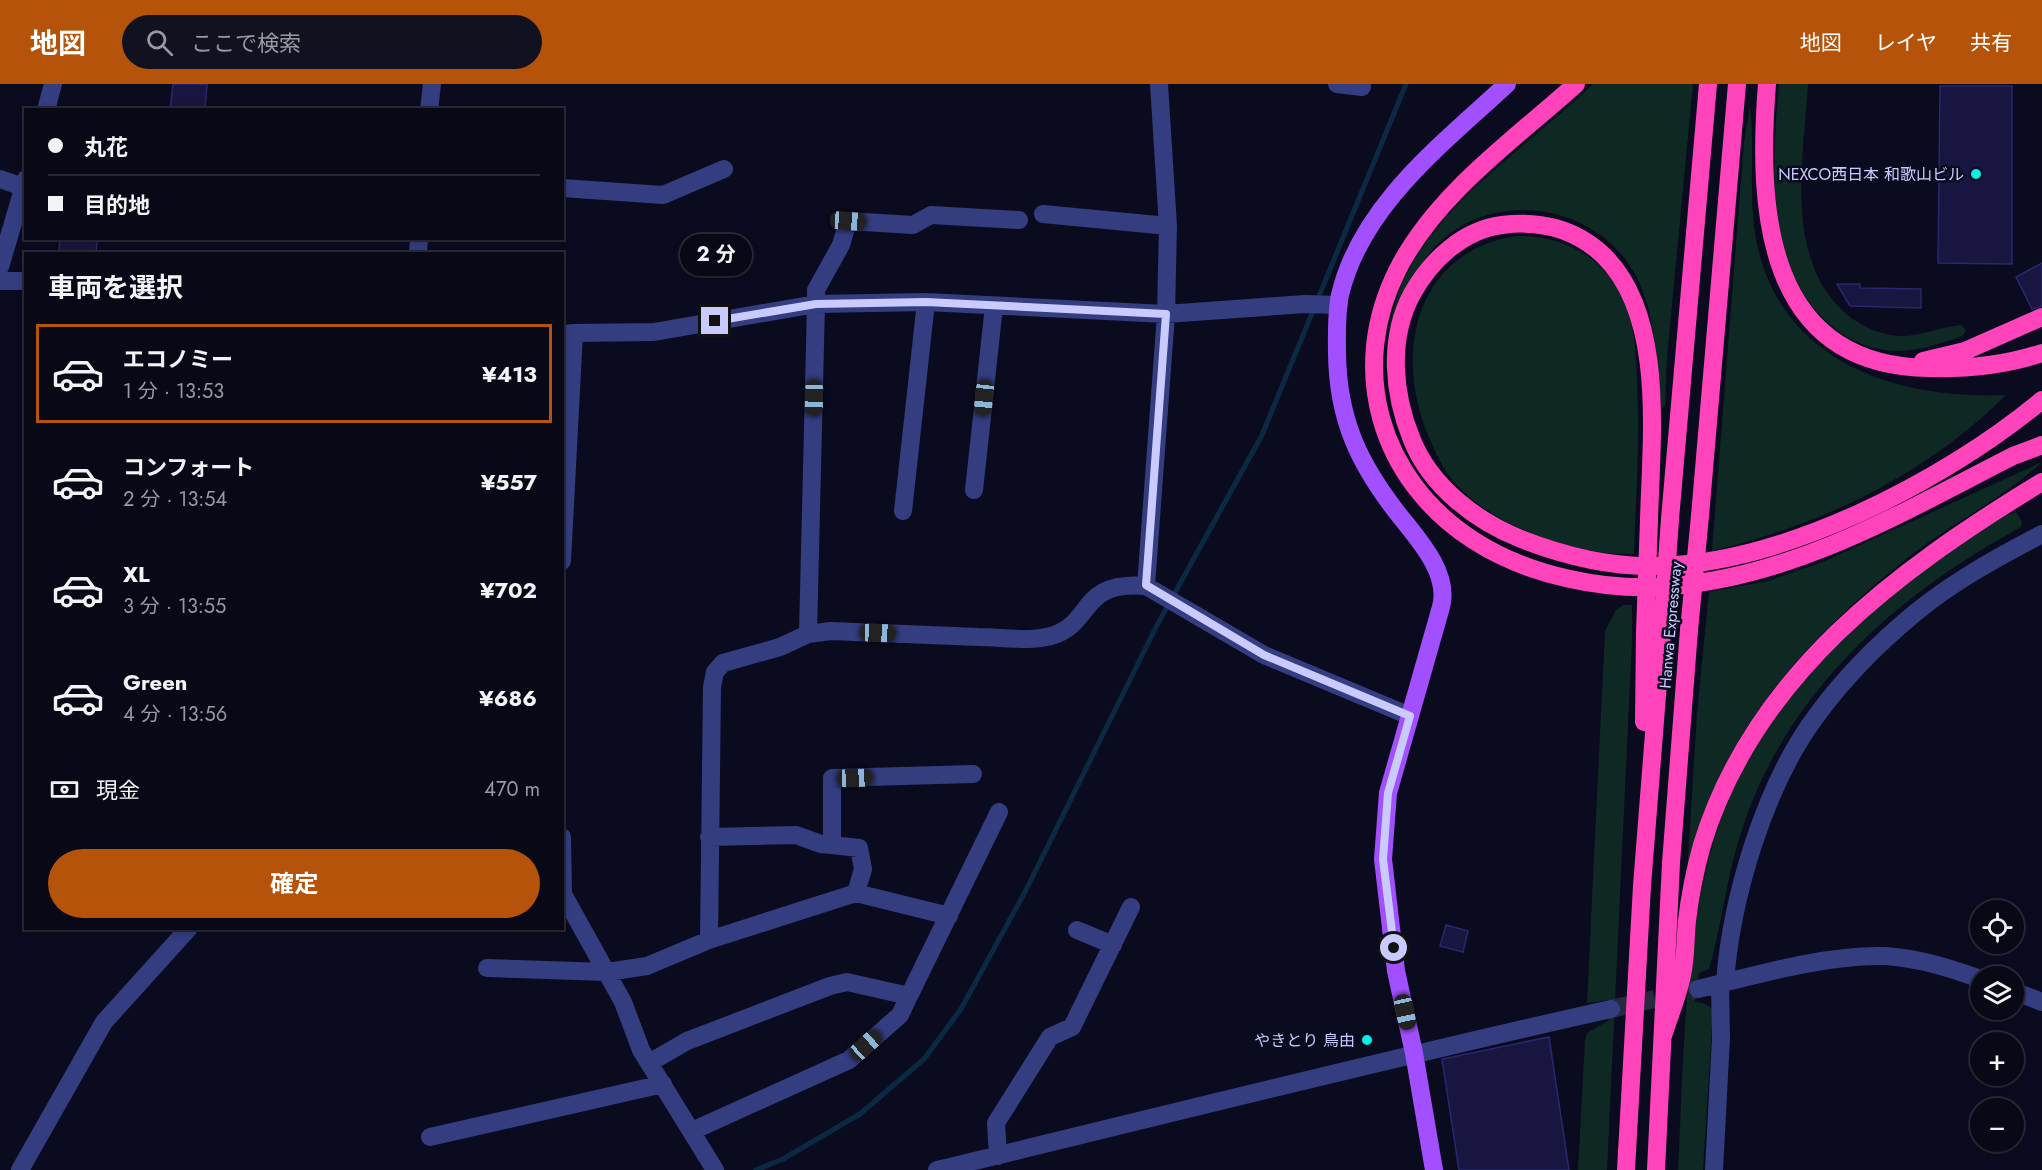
<!DOCTYPE html>
<html lang="ja">
<meta charset="utf-8">
<style>
body{margin:0;font-family:Jost,"Noto Sans JP",sans-serif;background:#111120;color:#f1f3f6;height:100vh;display:flex;flex-direction:column;font-size:22px;white-space:nowrap}
*{box-sizing:border-box;margin:0}
p{font-size:20px;color:#989aa1}
.icon{flex:none;width:33px;height:33px;fill:none;stroke:currentColor;stroke-width:2;stroke-linecap:round;stroke-linejoin:round}
.map{position:relative;flex:1;overflow:hidden}
.panel{position:absolute;left:24px;top:168px;width:540px;height:678px;display:flex;flex-direction:column;background:#080817;border-radius:0px;box-shadow:0 3px 9px #0003,0 0 0 2px #292936}
.panel>*{flex:none}
.top-card{position:absolute;left:24px;top:24px;width:540px;height:132px;border-radius:0px;box-shadow:0 3px 9px #0003,0 0 0 2px #292936;display:grid;align-content:center;height:132px;padding:0 24px;background:#080817}
.tools{position:absolute;left:1970px;top:816px;display:grid;gap:12px}
.tools a{display:grid;place-items:center;width:54px;height:54px;border-radius:50%;background:#080817;box-shadow:0 3px 9px #0003,0 0 0 2px #292936;font-size:30px}
.end{position:absolute;width:27px;height:27px;margin:-14px;border:8px solid #c9cbff;background:#111;box-shadow:0 0 0 3px #111}
.from{border-radius:50%}
.bubble{position:absolute;height:42px;border-radius:21px;background:#080817;box-shadow:0 3px 9px #0003,0 0 0 2px #292936;font-size:20px;font-weight:700;line-height:42px;text-align:center}
.car{position:absolute;width:18px;height:36px;margin:-18px -9px;border-radius:8px;box-shadow:0 0 4px 2px #0007;background:linear-gradient(#222 24%,#8ab4d8 0 40%,#222 0 76%,#8ab4d8 0 86%,#222 0)}
.top-card b{display:flex;align-items:center;gap:21px;height:57px;font-size:22px}
.top-card b+b{border-top:2px solid #292936}
.top-card i{width:15px;height:15px;background:#f1f3f6}
ul{padding:0;list-style:none}
li{display:flex;align-items:center;gap:18px;height:99px;margin:0 12px 9px;padding:0 12px;border:3px solid transparent;border-radius:0px}
li div{flex:1}
li b{display:block;font-size:22px}
li em{font-style:normal;font-weight:700}
li.current{border-color:#b45309}
li>.icon{width:54px;height:54px;stroke-width:1.5}
h2{padding:0 24px;font-size:27px;line-height:72px}
.pay{display:flex;align-items:center;gap:15px;height:66px;padding:0 24px;font-size:22px}
.pay p{margin-inline-start:auto}
.primary-button{display:flex;gap:12px;margin-top:auto;padding:12px 24px}
.primary-button a{flex:1;height:69px;border-radius:36px;background:#b45309;color:#fff;font-size:24px;font-weight:700;line-height:69px;text-align:center}
header{display:flex;align-items:center;gap:36px;box-sizing:border-box;height:84px;padding:0 30px;background:#b45309;color:#fff}
header strong{font-size:28px}
nav{display:flex;gap:33px;margin-inline-start:auto;font-size:21px}
.search{width:420px;height:54px;background:#111120;display:flex;align-items:center;gap:15px;box-sizing:border-box;padding:0 21px;border-radius:33px;color:#989aa1;font-size:22px}
.map>svg:first-child{display:block}
.green{fill:#0e2924}
.lines{fill:none;stroke-linecap:round;stroke-linejoin:round}
.stream{stroke:#0a2a44;stroke-width:5}
.building{fill:#181640;stroke:#2a276e;stroke-width:1.5}
.minor-tunnel{stroke:#282841;stroke-width:18;stroke-dasharray:18 9;stroke-linecap:butt}
.minor{stroke:#343d80;stroke-width:18}
.major{stroke:#a250ff;stroke-width:18}
.highway{stroke:#f4b;stroke-width:18}
.highway-bridge{stroke:#f4b;stroke-width:18}
.route{stroke:#c9cbff;stroke-width:8}
.poi-dot{fill:#00f4e6;stroke:#0b0b1f;stroke-width:2}
.labels{text-anchor:middle;stroke-width:5;stroke-linejoin:round;paint-order:stroke}
.poi-label{font-size:16px;fill:#c9cbff;stroke:#0b0b1f;text-anchor:end}
.street-label{font-size:16px;fill:#c9cbff;stroke:#0b0b1f}
</style>
<header>
<strong>地図</strong>
<div class="search"><svg class="icon" aria-label="search" viewBox="0 0 24 24"><circle cx="10" cy="10" r="6"/><path d="M15 15l6 6"/></svg>ここで検索</div>
<nav><a>地図</a><a>レイヤ</a><a>共有</a></nav>
</header>
<div class="map">
<svg width="2042" height="1086" viewBox="0 0 2042 1086">
<rect width="100%" height="100%" fill="#0b0b1f"/>
<path class="green" d="M1593 0H1693L1667 273 1665 321 1662 325C1656 281 1657 237 1638 196 1604 124 1504 103 1444 154 1416 178 1401 216 1388 248 1391 235 1394 221 1399 208 1432 122 1529 62 1593 0Z
M1779 0H1808C1804 71 1784 169 1841 225 1856 240 1876 250 1898 252 1920 253 1940 243 1961 241L1966 246 1962 252C1942 259 1922 266 1900 267 1828 267 1784 198 1777 132 1772 89 1775 43 1779 0Z
M1750 23C1755 67 1748 111 1756 155 1779 277 1894 316 2006 311 1926 391 1821 441 1712 467L1744 58Z
M1516 152C1564 151 1607 174 1625 220 1635 244 1636 270 1637 296 1640 354 1636 412 1634 470 1576 472 1494 443 1455 399 1445 388 1438 374 1432 360 1392 276 1412 168 1516 152Z
M2042 378C2001 416 1948 441 1905 476 1834 533 1764 601 1724 684 1708 718 1699 757 1687 792L1697 630 1709 508 1768 497 1823 478Z
M2016 428 2022 438 2021 443C1895 511 1783 611 1740 752 1726 795 1722 841 1709 885L1699 889 1695 918 1703 919 1713 925 1703 1086H1678C1685 962 1682 816 1735 701 1772 621 1839 552 1906 496 1935 473 1970 454 2001 434Z
M1623 521H1632V556L1607 1086H1578L1585 957 1587 949 1609 936 1610 916 1587 919 1605 547 1616 526Z"/>
<g class="lines">
<path class="stream" d="M756 1086 783 1075 860 1030 924 975 961 925 1026 806 1156 543 1262 351 1406 0"/>
</g>
<path class="building" d="M173 0H207L205 26H170Z
M1940 2H2012V180L1938 179Z
M60 154H97L96 170H59Z
M2042 179V222L2032 225 2016 193Z
M1837 200H1860V204L1921 205V224L1850 222Z
M1446 841 1468 847 1463 868 1440 862Z
M1549 953 1569 1086H1459L1442 975Z"/>
<g class="lines">
<path class="minor-tunnel" d="M1611 925 1698 905"/>
<path class="minor" d="M1337 0 1362 3
M46 26 53 0
M429 26 432 0
M0 95 23 103
M562 104 663 111 724 85
M1043 130 1168 142
M418 170 419 154
M0 183 26 95
M0 197H26
M574 249 654 248 816 220V206L841 161 848 137 913 141 931 131 1019 136
M974 406 994 222
M903 427 926 218
M562 477 574 249 564 250
M1146 502 1166 230 1168 142 1159 0
M808 550 831 547C880 549 929 551 978 553 1001 553 1029 558 1051 552 1095 539 1077 497 1146 502L1264 571 1410 632
M562 753 563 810 623 918 641 966 715 1086
M709 753 796 751 821 760 832 761V694L973 690
M832 761 859 764 863 785 856 809 949 832
M1077 846 1113 861
M709 856 712 603 715 588 723 579 780 563 808 550 816 220 926 218 1166 230 1305 220 1339 221
M487 884 607 888 647 882 709 856 856 809
M1725 899C1731 814 1765 700 1817 631 1844 594 1880 558 1915 529 1954 497 1998 473 2042 450
M1698 905C1754 892 1820 872 1878 872 1911 872 1948 883 1980 895
M2013 907 2042 918
M909 912 999 728
M649 979 687 957 830 902 847 898 909 912 900 931 849 976 692 1047
M430 1053 663 1000
M998 1072 996 1039 1050 953 1072 943 1131 823
M20 1086 104 938 189 844
M937 1086C1162 1032 1386 975 1611 925
M1714 1086 1721 954 1720 900"/>
<path class="major" d="M1434 1086 1414 969 1396 887 1383 775 1388 709 1441 523C1450 490 1419 456 1399 431 1359 380 1338 336 1337 270 1337 250 1336 230 1340 211 1361 121 1444 59 1507 0"/>
<path class="highway" d="M1576 0C1514 56 1437 109 1398 185 1347 285 1380 396 1473 456 1528 492 1607 508 1672 502 1796 492 1905 427 2013 372L2042 361
M1767 0C1757 126 1765 282 1929 284 1967 285 2006 281 2042 269
M1923 277 1965 267 2042 233
M1700 432 1737 0
M1670 435 1708 0
M1649 436C1651 356 1666 233 1604 172 1576 145 1540 136 1502 141 1463 146 1431 176 1412 210 1388 255 1393 310 1412 356 1431 403 1476 437 1521 455 1562 471 1605 482 1649 482 1779 483 1943 398 2042 316
M1644 638 1645 548
M1663 952C1669 932 1678 912 1682 891 1686 874 1685 855 1687 837 1690 811 1695 786 1702 761 1754 591 1897 486 2042 398
M1626 1086 1642 802 1662 548
M1656 1086 1671 779 1689 546"/>
<path class="highway-bridge" d="M1689 546 1700 432
M1645 548 1649 436
M1662 548 1670 435"/>
</g>
<g class="lines">
<path class="route" d="M715 237 816 220 926 218 1166 230 1146 501 1264 571 1410 632 1388 709 1383 775 1394 864"/>
</g>
<g class="poi-dot">
<circle cx="1976" cy="90" r="6"/>
<circle cx="1367" cy="956" r="6"/>
</g>
<g class="labels">
<g class="poi-label">
<text x="1964" y="96">NEXCO西日本 和歌山ビル</text>
<text x="1355" y="962">やきとり 鳥由</text>
</g>
<g class="street-label">
<text transform="translate(1670 541) rotate(-85)" y="6">Hanwa Expressway</text>
</g>
</g>
</svg>
<div class="tools">
<a><svg class="icon" aria-label="locate" viewBox="0 0 24 24"><circle cx="12" cy="12" r="6"/><path d="M12 2v4M12 18v4M2 12h4M18 12h4"/></svg></a>
<a><svg class="icon" aria-label="layers" viewBox="0 0 24 24"><path d="M12 4l9 5-9 5-9-5zM3 14l9 5 9-5"/></svg></a>
<a>+</a>
<a>−</a>
</div>
<i class="end from" style="left:1394px;top:864px"></i>
<i class="end" style="left:715px;top:237px"></i>
<div class="bubble" style="left:680px;top:150px;width:72px">2 分</div>
<i class="car" style="left:848px;top:137px;rotate:94deg"></i>
<i class="car" style="left:814px;top:314px;rotate:181deg"></i>
<i class="car" style="left:984px;top:314px;rotate:186deg"></i>
<i class="car" style="left:878px;top:549px;rotate:92deg"></i>
<i class="car" style="left:855px;top:694px;rotate:88deg"></i>
<i class="car" style="left:1405px;top:928px;rotate:168deg"></i>
<i class="car" style="left:866px;top:961px;rotate:48deg"></i>
<div class="top-card">
<b><i class="from"></i>丸花</b>
<b><i></i>目的地</b>
</div>
<section class="panel">
<h2>車両を選択</h2>
<ul>
<li class="current"><svg class="icon" aria-label="car" viewBox="0 0 24 24"><path d="M5 17H2v-5l4-1 3-4h7l3 4 3 1v5h-3M9 17h6M6 11h13"/><circle cx="7" cy="17" r="2"/><circle cx="17" cy="17" r="2"/></svg><div><b>エコノミー</b><p>1 分 · 13:53</p></div><em>¥413</em></li>
<li><svg class="icon" aria-label="car" viewBox="0 0 24 24"><path d="M5 17H2v-5l4-1 3-4h7l3 4 3 1v5h-3M9 17h6M6 11h13"/><circle cx="7" cy="17" r="2"/><circle cx="17" cy="17" r="2"/></svg><div><b>コンフォート</b><p>2 分 · 13:54</p></div><em>¥557</em></li>
<li><svg class="icon" aria-label="car" viewBox="0 0 24 24"><path d="M5 17H2v-5l4-1 3-4h7l3 4 3 1v5h-3M9 17h6M6 11h13"/><circle cx="7" cy="17" r="2"/><circle cx="17" cy="17" r="2"/></svg><div><b>XL</b><p>3 分 · 13:55</p></div><em>¥702</em></li>
<li><svg class="icon" aria-label="car" viewBox="0 0 24 24"><path d="M5 17H2v-5l4-1 3-4h7l3 4 3 1v5h-3M9 17h6M6 11h13"/><circle cx="7" cy="17" r="2"/><circle cx="17" cy="17" r="2"/></svg><div><b>Green</b><p>4 分 · 13:56</p></div><em>¥686</em></li>
</ul>
<div class="pay"><svg class="icon" aria-label="cash" viewBox="0 0 24 24"><path d="M3 7h18v10H3z"/><circle cx="12" cy="12" r="2"/></svg>現金<p>470 m</p></div>
<div class="primary-button"><a>確定</a></div>
</section>
</div>
